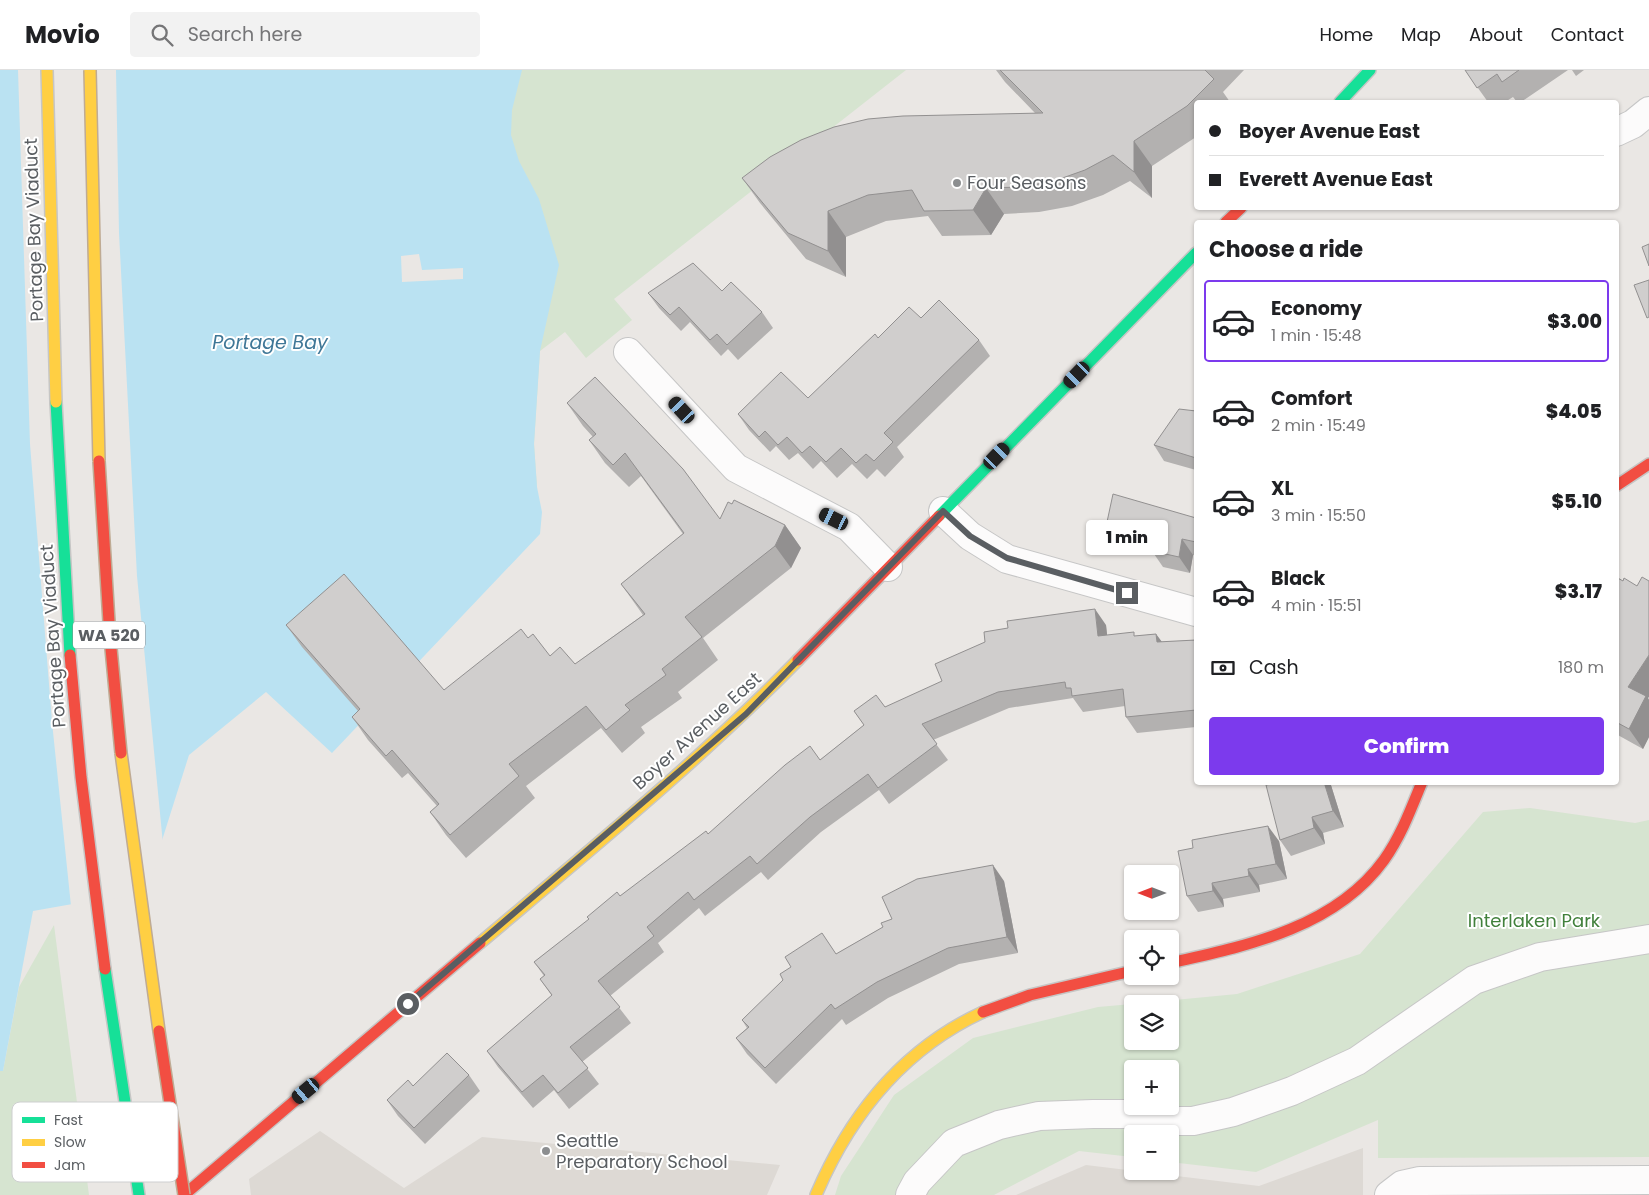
<!DOCTYPE html>
<meta charset="utf-8">
<style>
body{margin:0;font-family:Poppins,sans-serif;background:#f2f2f2;color:#202124;height:100vh;display:flex;flex-direction:column;font-size:19px;white-space:nowrap}
*{box-sizing:border-box;margin:0}
p{font-size:16px;color:#757577}
.icon{flex:none;width:28px;height:28px;fill:none;stroke:currentColor;stroke-width:2;stroke-linecap:round;stroke-linejoin:round}
.map{position:relative;flex:1;overflow:hidden}
.panel{position:absolute;left:1194px;top:150px;width:425px;height:565px;display:flex;flex-direction:column;background:#fff;border-radius:5px;box-shadow:0 1px 4px #0004}
.panel>*{flex:none}
.banner{position:absolute;left:1194px;top:30px;width:425px;height:110px;border-radius:5px;box-shadow:0 1px 4px #0004;display:grid;align-content:center;height:110px;padding:0 15px;background:#fff}
.needle{width:32px;rotate:270deg}
.fabs{position:absolute;left:1124px;top:795px;display:grid;gap:10px}
.fabs a{display:grid;place-items:center;width:55px;height:55px;border-radius:5px;background:#fff;box-shadow:0 1px 4px #0004;font-size:25px}
.end{position:absolute;width:22px;height:22px;margin:-11px;border:6px solid #5a5e62;background:#fff;box-shadow:0 0 0 2px #fff}
.from{border-radius:50%}
.bubble{position:absolute;height:35px;border-radius:5px;background:#fff;box-shadow:0 1px 4px #0004;font-size:16px;font-weight:800;line-height:35px;text-align:center}
.car{position:absolute;width:15px;height:30px;margin:-15px -8px;border-radius:6px;box-shadow:0 0 4px 1px #0007;background:linear-gradient(#222 24%,#8ab4d8 0 40%,#222 0 76%,#8ab4d8 0 86%,#222 0)}
.banner b{display:flex;align-items:center;gap:18px;height:48px;font-size:19px}
.banner b+b{border-top:1px solid #e0e0e0}
.banner i{width:12px;height:12px;background:#202124}
ul{padding:0;list-style:none}
li{display:flex;align-items:center;gap:15px;height:82px;margin:0 10px 8px;padding:0 5px;border:2px solid transparent;border-radius:5px}
li div{flex:1}
li b{display:block;font-size:19px}
li em{font-style:normal;font-weight:800}
li.active{border-color:#7c3aed}
li>.icon{width:45px;height:45px;stroke-width:1.5}
h2{padding:0 15px;font-size:22px;line-height:60px}
.pay{display:flex;align-items:center;gap:12px;height:55px;padding:0 15px;font-size:19px}
.pay p{margin-inline-start:auto}
.cta{display:flex;gap:10px;margin-top:auto;padding:10px 15px}
.cta a{flex:1;height:58px;border-radius:5px;background:#7c3aed;color:#fff;font-size:20px;font-weight:800;line-height:58px;text-align:center}
header{display:flex;align-items:center;gap:30px;box-sizing:border-box;height:70px;padding:0 25px;background:#fff;border-bottom:1px solid #e0e0e0}
header strong{font-size:24px}
nav{display:flex;gap:28px;margin-inline-start:auto;font-size:18px}
.search{width:350px;height:45px;background:#f2f2f2;display:flex;align-items:center;gap:12px;box-sizing:border-box;padding:0 18px;border-radius:5px;color:#757577;font-size:19px}
.map>svg:first-child{display:block}
.education{fill:#ddd9d4}
.green{fill:#d6e4d0;fill-rule:evenodd}
.water{fill:#bae2f2}
.pier{fill:#eae7e4}
.lines{fill:none;stroke-linecap:round;stroke-linejoin:round}
.street-casing{stroke:#c6c6c6;stroke-width:30}
.fast-casing{stroke:#c6c6c5;stroke-width:14}
.slow-casing{stroke:#c6c6c5;stroke-width:14}
.jam-casing{stroke:#c6c6c5;stroke-width:14}
.street{stroke:#fcfbfb;stroke-width:28}
.fast{stroke:#16e098;stroke-width:11}
.slow{stroke:#ffcf43;stroke-width:11}
.jam{stroke:#f24e42;stroke-width:11}
.slow-bridge-casing{stroke:#bfab94;stroke-width:14;stroke-linecap:butt}
.jam-bridge-casing{stroke:#bfab94;stroke-width:14;stroke-linecap:butt}
.slow-bridge{stroke:#ffcf43;stroke-width:11}
.jam-bridge{stroke:#f24e42;stroke-width:11}
.wall{fill:#b3b1b0}
.shaded-wall{fill:#929090}
.building{fill:#d0cecd;stroke:#929090}
.route{stroke:#5a5e62;stroke-width:6}
.poi-dot{fill:#8c8e90;stroke:#fff;stroke-width:2}
.labels{text-anchor:middle;stroke-width:4;stroke-linejoin:round;paint-order:stroke}
.shield{fill:#fff;stroke:#8c8e91;stroke-width:1}
.shield-label{font-size:16px;font-weight:bold;fill:#5a5e62}
.poi-label{font-size:18px;fill:#5a5e62;stroke:#fff;text-anchor:start}
.street-label{font-size:18px;fill:#5a5e62;stroke:#fff}
.park-label{font-size:18px;fill:#41803b;stroke:#fff}
.water-label{font-size:19px;font-style:italic;fill:#3f7797;stroke:#fff}
.key{fill:#fff;stroke:#cecfd0;stroke-width:1}
.key-label{font-size:14px;fill:#5a5e62}
</style>
<header>
<strong>Movio</strong>
<div class="search"><svg class="icon" aria-label="search" viewBox="0 0 24 24"><circle cx="10" cy="10" r="6"/><path d="M15 15l6 6"/></svg>Search here</div>
<nav><a>Home</a><a>Map</a><a>About</a><a>Contact</a></nav>
</header>
<div class="map">
<svg width="1649" height="1125" viewBox="0 0 1649 1125">
<rect width="100%" height="100%" fill="#eae7e4"/>
<path class="education" d="M320 1061 404 1118 482 1067 780 1095 767 1125H251L249 1109Z
M1363 1078V1125H1016L1086 1095 1259 1116Z"/>
<path class="green" d="M144 0H906L614 229 632 250 586 288 565 262 540 281 534 374 537 417Z
M1530 738 1635 753 1649 750V1087L1378 1088V1050L1256 1102 1170 1092V1064H1132V1087L1079 1081 994 1125H835L841 1106 894 1025 973 968 1098 937 1132 934V971H1170V934H1133L1237 924 1360 884 1483 742ZM1132 999H1170V1036H1132Z
M54 855 89 1125H0V1001H3L19 917Z"/>
<path class="water" d="M0 0H522L512 40 511 65 519 91 539 129 559 195 540 281 534 374 537 417 542 442 540 464 332 683 266 622 189 685 146 821 33 841 3 1001H0Z"/>
<path class="pier" d="M18 0H116L119 163 137 506 163 774 147 823 71 836 52 652 30 374Z
M419 184 422 200 463 198V209L402 212 401 186Z"/>
<g class="lines">
<g class="street-casing">
<path id="street" d="M1616 62 1633 54 1649 41
M628 282 736 398 849 457 888 497
M943 441 970 466 1007 489 1196 542
M910 1125 917 1112 954 1073 999 1055 1039 1046 1093 1044H1136L1160 1051H1193L1233 1042 1292 1021 1357 991 1474 910 1540 887 1649 869
M1389 1125 1402 1115 1420 1111 1649 1110"/>
</g>
<g class="fast-casing">
<path id="fast" d="M1340 32 1370 0
M56 332 70 585
M939 446 1196 183
M105 899 139 1125"/>
</g>
<g class="slow-casing">
<path id="slow" d="M47 0 56 332
M480 873C589 781 699 691 798 590
M816 1125C850 1045 903 979 983 942"/>
</g>
<g class="jam-casing">
<path id="jam" d="M1226 152 1241 138
M1616 416 1649 394
M70 585 81 707 105 899
M798 590 939 446
M1170 893C1246 876 1335 858 1384 790 1401 766 1411 739 1422 712
M983 942 1030 925 1132 901
M184 1125 480 873"/>
</g>
<use href="#street" class="street"/>
<use href="#fast" class="fast"/>
<use href="#slow" class="slow"/>
<use href="#jam" class="jam"/>
<g class="slow-bridge-casing">
<path id="slow-bridge" d="M90 0 99 391
M121 683 159 961"/>
</g>
<g class="jam-bridge-casing">
<path id="jam-bridge" d="M99 391 110 568 121 683
M159 961 184 1125"/>
</g>
<use href="#slow-bridge" class="slow-bridge"/>
<use href="#jam-bridge" class="jam-bridge"/>
</g>
<path class="wall" d="M996 0H1244L1223 22 1230 32H1196V67L1152 96V128L1130 111 1103 125 1072 136 1039 142 1004 144 991 165 942 166 928 146 886 151 846 167V207L806 189 760 133 742 108 1035 43 1005 12Z
M1465 0H1568L1521 32H1517L1513 27 1505 32H1488Z
M1572 0H1584L1576 6Z
M722 221 762 242 773 258 738 290 728 279 721 286 690 252 681 261 659 238 648 223Z
M878 268 979 270 990 286 897 377 904 387 885 407 877 399 867 409 852 394 837 408 821 391 813 399 798 383 789 390 776 376 770 382 749 360 738 344 808 328Z
M567 333 720 449 785 455 801 478 791 498 703 568 718 590 678 622 682 628 641 657 645 663 622 683 601 658 526 716 535 728 466 788 446 765 430 742 437 736 408 703 402 708 368 670 352 647 358 641 302 577 286 555 444 620 528 568 550 586 575 594 643 545 621 514 683 464 641 406 629 417 605 393 589 370 593 367 583 356Z
M1196 341V400L1164 391 1154 375Z
M1196 448V486L1193 485 1190 503 1163 497 1152 481 1153 476 1118 468 1107 452Z
M1616 507 1648 628 1649 630V667L1643 679 1616 664Z
M1106 555 1107 565 1137 566 1156 564 1162 572 1196 570V657L1137 663 1126 647 1125 636 1083 642 1073 628 1009 638 933 670 948 690 889 734 879 720 821 762 768 810 761 802 705 846 699 838 658 873 664 882 610 926 631 953 582 992 599 1014 569 1039 554 1020 533 1038 498 997 487 981 552 926 540 909 544 906 534 892 620 826 708 764 820 690 864 655 854 641 885 637Z
M1283 712H1330L1344 757 1323 763 1325 774 1291 786 1280 770Z
M1279 771 1287 809 1259 815 1260 822 1223 829 1224 837 1198 842 1187 826Z
M1004 811 1018 883 959 894 888 928 846 955 842 949 776 1014 747 984 736 968 747 958 742 950 836 884 883 857Z
M469 1005 480 1021 425 1074 398 1046 387 1030 413 1016Z"/>
<path class="shaded-wall" d="M1134 71 1152 96V128L1134 102Z
M986 118 1004 144 991 165 973 140Z
M828 141 846 167V207L828 181Z
M785 455 801 478 791 498 775 476Z
M1182 469 1193 485 1190 503 1179 487Z
M1095 539 1106 555 1109 582 1098 566Z
M1156 564 1167 579 1157 572Z
M1649 585V627L1648 628 1649 630V667L1643 679 1629 659 1628 617Z
M1324 712H1330L1344 757 1333 741Z
M1312 747 1323 763 1325 774 1314 758Z
M1268 756 1279 771 1287 809 1276 794Z
M993 795 1004 811 1018 883 1007 867Z
M1248 799 1259 815 1260 822 1249 806Z
M1212 813 1223 829 1224 837 1213 821Z"/>
<path class="building" d="M1000 0H1205L1214 9 1187 36 1134 71V102L1113 85 1085 100 1054 111 1022 117 986 118 973 140 924 141 912 120 868 125 828 141V181L788 163 742 108 770 87 801 70 834 57 868 49 903 46 1043 43Z
M1465 0H1519L1502 12 1497 4 1477 18Z
M1649 174V196L1642 177Z
M693 193 722 221 731 212 762 242 727 275 717 264 710 270 679 237 670 245 648 223Z
M1649 210V247L1647 248 1634 215Z
M939 230 979 270 884 363 893 372 874 391 866 384 856 393 841 378 826 392 810 376 802 383 787 367 778 375 765 361 759 367 738 344 781 302 808 328 875 264 878 268 909 237 921 248Z
M595 307 683 399 720 449 728 432 732 434 734 430 785 455 775 476 685 547 702 567 662 599 666 605 625 635 630 640 606 660 586 636 509 694 519 706 450 765 430 742 439 734 392 680 386 686 352 647 360 639 286 555 344 504 444 620 521 559 528 568 533 564 550 586 560 577 575 594 645 544 621 514 684 463 625 383 613 395 589 370 596 364 567 333Z
M1179 339 1196 341V388L1154 375Z
M1113 424 1196 448V472L1182 469 1179 487 1152 481 1156 463 1107 452Z
M1616 507 1623 511 1624 508 1637 516 1642 507 1649 511V585L1628 617 1646 626 1629 659 1616 652Z
M1095 539 1098 566 1134 562V566L1156 564 1157 572 1196 570V640L1126 647 1123 619 1072 626 1071 618H1066L1065 612 998 622 922 654 937 674 878 718 868 704 810 747 757 794 750 786 694 830 688 822 647 857 654 866 598 911 620 937 570 977 588 998 558 1023 543 1005 522 1022 487 981 552 925 540 909 545 905 534 892 589 849 587 847 617 822 620 826 706 761 708 764 785 695 810 676 820 690 864 655 854 641 876 625 885 637 942 611 935 594 985 572 984 562 1008 558 1007 551Z
M1324 712 1333 741 1312 747 1314 758 1280 770 1266 715 1283 712Z
M1268 756 1276 794 1248 799 1249 806 1212 813 1213 821 1187 826 1178 781 1193 778 1192 770Z
M993 795 1007 867 948 878 877 912 835 939 831 934 765 998 736 968 749 957 742 950 783 910 780 904 791 897 785 887 822 863 836 884 883 857 881 853 892 849 882 827 917 809Z
M447 983 469 1005 414 1058 387 1030 408 1010 413 1016Z"/>
<g class="lines">
<path class="route" d="M408 934 746 644 943 441 970 466 1007 488 1127 523"/>
</g>
<g class="poi-dot">
<circle cx="957" cy="113" r="5"/>
<circle cx="546" cy="1081" r="5"/>
</g>
<g class="labels">
<rect class="shield" x="73" y="551.5" width="72" height="27" rx="4"/>
<g class="shield-label">
<text x="109" y="571">WA 520</text>
</g>
<g class="poi-label">
<text x="967" y="119">Four Seasons</text>
<text x="556" y="1077">Seattle<tspan x="556" dy="21">Preparatory School</tspan></text>
</g>
<g class="street-label">
<text transform="translate(34 160) rotate(-92)" y="6">Portage Bay Viaduct</text>
<text transform="translate(53 566) rotate(-94)" y="6">Portage Bay Viaduct</text>
<text transform="translate(697 661) rotate(-42)" y="6">Boyer Avenue East</text>
</g>
<g class="park-label">
<text x="1534" y="857">Interlaken Park</text>
</g>
<g class="water-label">
<text x="270" y="279">Portage Bay</text>
</g>
</g>
<rect x="12" y="1032" width="166" height="80" rx="8" class="key"/>
<rect x="22" y="1047" width="23" height="6" fill="#16e098"/>
<rect x="22" y="1069" width="23" height="7" fill="#ffcf43"/>
<rect x="22" y="1092" width="23" height="6" fill="#f24e42"/>
<g class="key-label">
<text x="54" y="1055">Fast</text>
<text x="54" y="1077">Slow</text>
<text x="54" y="1100">Jam</text>
</g>
</svg>
<div class="fabs">
<a><svg class="needle" viewBox="-14 -14 28 28"><path d="M0-13l5 13h-10z" fill="#e53935"/><path d="M0 13l5-13h-10z" fill="#757577"/></svg></a>
<a><svg class="icon" aria-label="locate" viewBox="0 0 24 24"><circle cx="12" cy="12" r="6"/><path d="M12 2v4M12 18v4M2 12h4M18 12h4"/></svg></a>
<a><svg class="icon" aria-label="layers" viewBox="0 0 24 24"><path d="M12 4l9 5-9 5-9-5zM3 14l9 5 9-5"/></svg></a>
<a>+</a>
<a>−</a>
</div>
<i class="end from" style="left:408px;top:934px"></i>
<i class="end" style="left:1127px;top:523px"></i>
<div class="bubble" style="left:1086px;top:450px;width:82px">1 min</div>
<i class="car" style="left:1077px;top:305px;rotate:224deg"></i>
<i class="car" style="left:682px;top:340px;rotate:317deg"></i>
<i class="car" style="left:997px;top:386px;rotate:44deg"></i>
<i class="car" style="left:834px;top:449px;rotate:296deg"></i>
<i class="car" style="left:306px;top:1021px;rotate:230deg"></i>
<div class="banner">
<b><i class="from"></i>Boyer Avenue East</b>
<b><i></i>Everett Avenue East</b>
</div>
<section class="panel">
<h2>Choose a ride</h2>
<ul>
<li class="active"><svg class="icon" aria-label="car" viewBox="0 0 24 24"><path d="M5 17H2v-5l4-1 3-4h7l3 4 3 1v5h-3M9 17h6M6 11h13"/><circle cx="7" cy="17" r="2"/><circle cx="17" cy="17" r="2"/></svg><div><b>Economy</b><p>1 min · 15:48</p></div><em>$3.00</em></li>
<li><svg class="icon" aria-label="car" viewBox="0 0 24 24"><path d="M5 17H2v-5l4-1 3-4h7l3 4 3 1v5h-3M9 17h6M6 11h13"/><circle cx="7" cy="17" r="2"/><circle cx="17" cy="17" r="2"/></svg><div><b>Comfort</b><p>2 min · 15:49</p></div><em>$4.05</em></li>
<li><svg class="icon" aria-label="car" viewBox="0 0 24 24"><path d="M5 17H2v-5l4-1 3-4h7l3 4 3 1v5h-3M9 17h6M6 11h13"/><circle cx="7" cy="17" r="2"/><circle cx="17" cy="17" r="2"/></svg><div><b>XL</b><p>3 min · 15:50</p></div><em>$5.10</em></li>
<li><svg class="icon" aria-label="car" viewBox="0 0 24 24"><path d="M5 17H2v-5l4-1 3-4h7l3 4 3 1v5h-3M9 17h6M6 11h13"/><circle cx="7" cy="17" r="2"/><circle cx="17" cy="17" r="2"/></svg><div><b>Black</b><p>4 min · 15:51</p></div><em>$3.17</em></li>
</ul>
<div class="pay"><svg class="icon" aria-label="cash" viewBox="0 0 24 24"><path d="M3 7h18v10H3z"/><circle cx="12" cy="12" r="2"/></svg>Cash<p>180 m</p></div>
<div class="cta"><a>Confirm</a></div>
</section>
</div>
